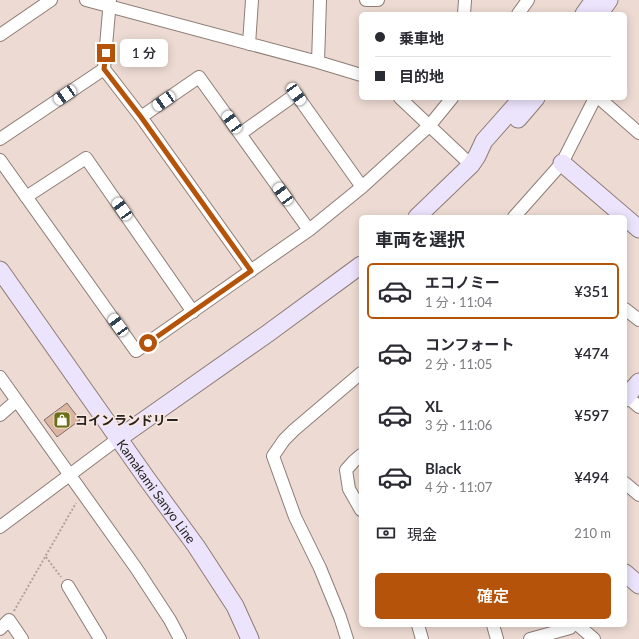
<!DOCTYPE html>
<html lang="ja">
<meta charset="utf-8">
<style>
body{margin:0;font-family:Lato,"Noto Sans JP",sans-serif;background:#f2f2f3;color:#2b2b33;height:100vh;display:flex;flex-direction:column;font-size:15px;white-space:nowrap}
*{box-sizing:border-box;margin:0}
p{font-size:13px;color:#7c7c81}
.icon{flex:none;width:22px;height:22px;fill:none;stroke:currentColor;stroke-width:2;stroke-linecap:round;stroke-linejoin:round}
.map{position:relative;flex:1;overflow:hidden}
.drawer{position:absolute;left:359px;top:215px;width:268px;height:412px;display:flex;flex-direction:column;background:#fff;border-radius:6px;box-shadow:0 2px 10px #0003}
.drawer>*{flex:none}
.hud{position:absolute;left:359px;top:12px;width:268px;height:88px;border-radius:6px;box-shadow:0 2px 10px #0003;display:grid;align-content:center;height:88px;padding:0 16px;background:#fff}
.end{position:absolute;width:18px;height:18px;margin:-9px;border:5px solid #b45309;background:#fff;box-shadow:0 0 0 2px #fff}
.from{border-radius:50%}
.bubble{position:absolute;height:28px;border-radius:6px;background:#fff;box-shadow:0 2px 10px #0003;font-size:13px;font-weight:600;line-height:28px;text-align:center}
.car{position:absolute;width:12px;height:24px;margin:-12px -6px;border-radius:5px;box-shadow:0 0 3px 1px #0007;background:linear-gradient(#fff 24%,#345 0 40%,#fff 0 76%,#345 0 86%,#fff 0)}
.hud b{display:flex;align-items:center;gap:14px;height:38px;font-size:15px}
.hud b+b{border-top:1px solid #e1e1e2}
.hud i{width:10px;height:10px;background:#2b2b33}
ul{padding:0;list-style:none}
li{display:flex;align-items:center;gap:12px;height:56px;margin:0 8px 6px;padding:0 8px;border:2px solid transparent;border-radius:6px}
li div{flex:1}
li b{display:block;font-size:15px}
li em{font-style:normal;font-weight:600}
li.active{border-color:#b45309}
li>.icon{width:36px;height:36px;stroke-width:1.5}
h2{padding:0 16px;font-size:18px;line-height:48px}
.pay{display:flex;align-items:center;gap:10px;height:44px;padding:0 16px;font-size:15px}
.pay p{margin-inline-start:auto}
.cta{display:flex;gap:8px;margin-top:auto;padding:8px 16px}
.cta a{flex:1;height:46px;border-radius:6px;background:#b45309;color:#fff;font-size:16px;font-weight:600;line-height:46px;text-align:center}
.map>svg:first-child{display:block}
.building{fill:#ddb6a2;stroke:#7f6f68}
.lines{fill:none;stroke-linecap:round;stroke-linejoin:round}
.street-casing{stroke:#8d7d76;stroke-width:14}
.secondary-casing{stroke:#8d7d76;stroke-width:19}
.path{stroke:#afa19b;stroke-width:2;stroke-dasharray:2 2;stroke-linecap:butt}
.street{stroke:#fff;stroke-width:12}
.secondary{stroke:#ece3fc;stroke-width:17}
.route{stroke:#b45309;stroke-width:5}
.labels{text-anchor:middle;stroke-width:3;stroke-linejoin:round;paint-order:stroke}
.poi-label{font-size:13px;font-weight:bold;fill:#292320;stroke:#fae9e0;text-anchor:start}
.street-label{font-size:13px;fill:#292320;stroke:#fae9e0}
</style>
<div class="map">
<svg width="639" height="639" viewBox="0 0 639 639">
<rect width="100%" height="100%" fill="#eddbd3"/>
<path class="building" d="M67 403 80 420 57 437 44 420Z"/>
<g class="lines">
<g class="street-casing">
<path id="street" d="M86 0 318 62 361 75
M110 0 104 69 141 117 251 271
M366 0H378
M464 14 465 0
M518 14 528 0
M0 35 51 0
M249 44 252 0
M318 62 320 0
M400 98 471 165
M599 98 639 133
M141 117 199 77 309 230
M240 134 296 94 362 187
M0 139 104 69
M0 160 136 351 309 230 362 187 430 125 452 98
M26 197 86 158 193 312
M514 217 562 163 595 98
M625 309 639 320
M0 377 136 568 170 620 180 639
M625 395 639 407
M0 415 16 401
M361 455 354 461 346 470 349 489 361 510
M625 483 639 495
M0 527 119 438
M68 586 100 639
M418 625 422 639
M493 625 497 639
M578 625 594 639
M0 629 9 620 22 639
M347 639 340 617 320 568 295 517 273 456 284 440 294 430 361 373
M530 639 570 628"/>
</g>
<g class="secondary-casing">
<g id="secondary">
<path d="M584 14 594 0"/>
<path d="M599 14 609 0"/>
<path d="M518 119 536 98"/>
<path d="M562 163 639 229"/>
<path d="M417 217 471 165 477 156 484 141 522 98"/>
<path id="s1" d="M0 270 147 479 196 546 235 606 250 639"/>
<path d="M625 398 639 382"/>
<path d="M119 438 267 334 361 265"/>
<path d="M625 573 639 585"/>
</g>
</g>
<path class="path" d="M46 557 61 577
M14 611 76 503"/>
<use href="#street" class="street"/>
<use href="#secondary" class="secondary"/>
</g>
<g class="lines">
<path class="route" d="M106 53 104 69 141 117 251 271 148 343"/>
</g>
<defs>
<g id="shop-square" transform="scale(0.9)"><rect x="-9" y="-9" width="18" height="18" rx="4" fill="#6b7017" stroke="#fae9e0"/><path d="M-5-2.5h2.3a2.7 3.5 0 0 1 5.4 0H5L5.5 6h-11ZM-1.5-2.5h3a1.5 2.3 0 0 0-3 0Z" fill="#fff"/></g>
</defs>
<g fill-rule="evenodd">
<use href="#shop-square" x="62" y="420"/>
</g>
<g class="labels">
<g class="poi-label">
<text x="75" y="425">コインランドリー</text>
</g>
<g class="street-label">
<text dy="5" stroke="none"><textPath href="#s1" startOffset="271">Kamakami Sanyo Line</textPath></text>
</g>
</g>
</svg>
<i class="end from" style="left:148px;top:343px"></i>
<i class="end" style="left:106px;top:53px"></i>
<div class="bubble" style="left:120px;top:39px;width:48px">1 分</div>
<i class="car" style="left:296px;top:94px;rotate:145deg"></i>
<i class="car" style="left:65px;top:95px;rotate:236deg"></i>
<i class="car" style="left:164px;top:101px;rotate:236deg"></i>
<i class="car" style="left:232px;top:122px;rotate:325deg"></i>
<i class="car" style="left:283px;top:194px;rotate:324deg"></i>
<i class="car" style="left:122px;top:209px;rotate:325deg"></i>
<i class="car" style="left:118px;top:325px;rotate:324deg"></i>
<div class="hud">
<b><i class="from"></i>乗車地</b>
<b><i></i>目的地</b>
</div>
<section class="drawer">
<h2>車両を選択</h2>
<ul>
<li class="active"><svg class="icon" aria-label="car" viewBox="0 0 24 24"><path d="M5 17H2v-5l4-1 3-4h7l3 4 3 1v5h-3M9 17h6M6 11h13"/><circle cx="7" cy="17" r="2"/><circle cx="17" cy="17" r="2"/></svg><div><b>エコノミー</b><p>1 分 · 11:04</p></div><em>¥351</em></li>
<li><svg class="icon" aria-label="car" viewBox="0 0 24 24"><path d="M5 17H2v-5l4-1 3-4h7l3 4 3 1v5h-3M9 17h6M6 11h13"/><circle cx="7" cy="17" r="2"/><circle cx="17" cy="17" r="2"/></svg><div><b>コンフォート</b><p>2 分 · 11:05</p></div><em>¥474</em></li>
<li><svg class="icon" aria-label="car" viewBox="0 0 24 24"><path d="M5 17H2v-5l4-1 3-4h7l3 4 3 1v5h-3M9 17h6M6 11h13"/><circle cx="7" cy="17" r="2"/><circle cx="17" cy="17" r="2"/></svg><div><b>XL</b><p>3 分 · 11:06</p></div><em>¥597</em></li>
<li><svg class="icon" aria-label="car" viewBox="0 0 24 24"><path d="M5 17H2v-5l4-1 3-4h7l3 4 3 1v5h-3M9 17h6M6 11h13"/><circle cx="7" cy="17" r="2"/><circle cx="17" cy="17" r="2"/></svg><div><b>Black</b><p>4 分 · 11:07</p></div><em>¥494</em></li>
</ul>
<div class="pay"><svg class="icon" aria-label="cash" viewBox="0 0 24 24"><path d="M3 7h18v10H3z"/><circle cx="12" cy="12" r="2"/></svg>現金<p>210 m</p></div>
<div class="cta"><a>確定</a></div>
</section>
</div>
